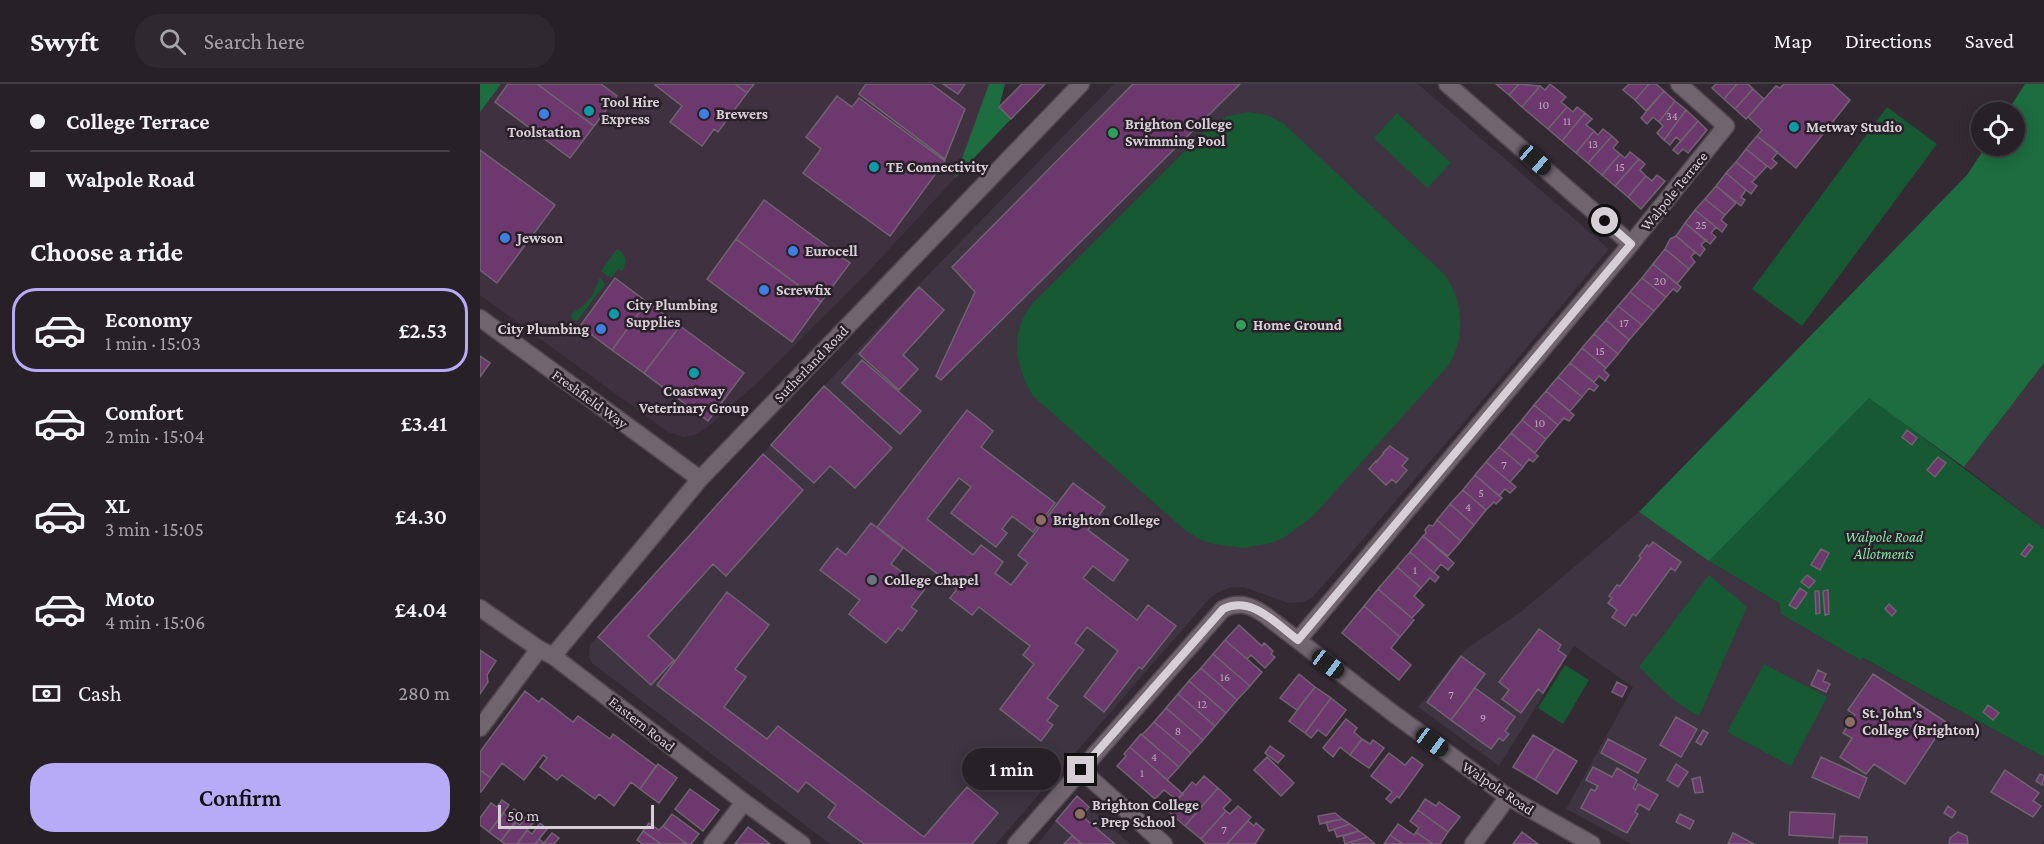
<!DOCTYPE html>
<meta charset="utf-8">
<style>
body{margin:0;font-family:"Crimson Pro",serif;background:#2f282f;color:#f1f3f6;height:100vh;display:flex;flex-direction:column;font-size:22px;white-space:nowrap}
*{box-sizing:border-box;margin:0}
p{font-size:20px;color:#a4a3a7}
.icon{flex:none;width:33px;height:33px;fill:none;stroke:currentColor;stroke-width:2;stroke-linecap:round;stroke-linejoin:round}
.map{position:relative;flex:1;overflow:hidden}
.sheet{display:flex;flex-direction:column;background:#272027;width:480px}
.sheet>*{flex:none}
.guide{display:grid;align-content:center;height:132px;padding:0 30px;background:#272027}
.buttons{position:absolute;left:1491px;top:18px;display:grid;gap:12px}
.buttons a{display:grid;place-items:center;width:54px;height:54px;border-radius:50%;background:#272027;box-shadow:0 3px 15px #0003,0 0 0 2px #433e44;font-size:30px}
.scale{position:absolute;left:18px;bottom:15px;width:156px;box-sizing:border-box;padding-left:6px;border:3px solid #d6cfd6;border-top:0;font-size:16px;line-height:21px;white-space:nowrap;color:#d6cfd6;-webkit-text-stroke:4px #2a202a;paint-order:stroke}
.end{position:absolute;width:27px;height:27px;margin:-14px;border:8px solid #d6cfd6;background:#111;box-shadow:0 0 0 3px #111}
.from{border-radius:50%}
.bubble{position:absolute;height:42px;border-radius:21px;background:#272027;box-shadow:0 3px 15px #0003,0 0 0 2px #433e44;font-size:20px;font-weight:600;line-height:42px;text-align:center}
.car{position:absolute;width:18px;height:36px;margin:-18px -9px;border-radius:8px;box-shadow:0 0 4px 2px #0007;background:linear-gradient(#222 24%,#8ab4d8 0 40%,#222 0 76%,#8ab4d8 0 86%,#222 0)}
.guide b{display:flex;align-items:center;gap:21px;height:57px;font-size:22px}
.guide b+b{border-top:2px solid #433e44}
.guide i{width:15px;height:15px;background:#f1f3f6}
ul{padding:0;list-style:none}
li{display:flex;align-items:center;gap:18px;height:84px;margin:0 12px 9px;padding:0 18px;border:3px solid transparent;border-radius:24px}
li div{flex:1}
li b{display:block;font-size:22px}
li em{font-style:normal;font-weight:600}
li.current{border-color:#b7abf8}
li>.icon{width:54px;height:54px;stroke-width:1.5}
h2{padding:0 30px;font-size:27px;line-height:72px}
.pay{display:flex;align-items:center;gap:15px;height:66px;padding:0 30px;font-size:22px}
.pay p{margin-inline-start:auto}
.button{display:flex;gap:12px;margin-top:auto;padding:12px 30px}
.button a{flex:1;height:69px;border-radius:24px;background:#b7abf8;color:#111;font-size:24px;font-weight:600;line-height:69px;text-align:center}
header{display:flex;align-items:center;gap:36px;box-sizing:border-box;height:84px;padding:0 30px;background:#272027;border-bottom:2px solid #433e44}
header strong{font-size:28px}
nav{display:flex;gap:33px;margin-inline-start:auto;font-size:21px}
.search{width:420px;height:54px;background:#2f282f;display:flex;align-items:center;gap:15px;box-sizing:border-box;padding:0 21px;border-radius:24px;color:#a4a3a7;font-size:22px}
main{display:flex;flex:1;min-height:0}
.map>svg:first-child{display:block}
.built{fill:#403140}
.education{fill:#3f3442}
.green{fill:#175933}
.forest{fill:#1d6d40}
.building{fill:#6c386d;stroke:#706470;stroke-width:1.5}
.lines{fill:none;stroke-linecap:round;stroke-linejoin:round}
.minor-casing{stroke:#504750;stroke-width:19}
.tertiary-casing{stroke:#504750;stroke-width:19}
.minor{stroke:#70646f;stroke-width:16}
.tertiary{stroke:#70646f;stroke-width:16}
.route{stroke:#d6cfd6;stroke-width:8}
.culture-dot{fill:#0f9aa8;stroke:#2a202a;stroke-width:2}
.shop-dot{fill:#3f7fe0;stroke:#2a202a;stroke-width:2}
.leisure-dot{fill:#2e9e5b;stroke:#2a202a;stroke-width:2}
.education-dot{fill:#8d6e63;stroke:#2a202a;stroke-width:2}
.worship-dot{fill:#6b7280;stroke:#2a202a;stroke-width:2}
.labels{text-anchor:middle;stroke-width:5;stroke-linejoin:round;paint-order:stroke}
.number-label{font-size:12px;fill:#bca9bc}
.poi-label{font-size:15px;font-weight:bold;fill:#d6cfd6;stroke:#2a202a;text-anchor:start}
.street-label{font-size:15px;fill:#d6cfd6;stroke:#2a202a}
.park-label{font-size:15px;font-style:italic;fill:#7fe6a4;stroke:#2a202a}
</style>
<header>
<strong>Swyft</strong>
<div class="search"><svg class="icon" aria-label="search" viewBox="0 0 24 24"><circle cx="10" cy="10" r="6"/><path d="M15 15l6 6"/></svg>Search here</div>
<nav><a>Map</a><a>Directions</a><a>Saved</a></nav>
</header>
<main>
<section class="sheet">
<div class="guide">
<b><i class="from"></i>College Terrace</b>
<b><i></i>Walpole Road</b>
</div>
<h2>Choose a ride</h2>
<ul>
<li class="current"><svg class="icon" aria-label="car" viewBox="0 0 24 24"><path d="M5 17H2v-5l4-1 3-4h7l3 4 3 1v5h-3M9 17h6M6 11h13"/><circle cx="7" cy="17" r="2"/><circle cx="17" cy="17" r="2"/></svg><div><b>Economy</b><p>1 min · 15:03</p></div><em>£2.53</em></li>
<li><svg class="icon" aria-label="car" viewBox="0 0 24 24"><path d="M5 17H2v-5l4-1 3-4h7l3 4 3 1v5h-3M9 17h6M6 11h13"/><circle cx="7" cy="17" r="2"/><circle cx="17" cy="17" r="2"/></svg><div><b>Comfort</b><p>2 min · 15:04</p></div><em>£3.41</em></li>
<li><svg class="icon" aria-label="car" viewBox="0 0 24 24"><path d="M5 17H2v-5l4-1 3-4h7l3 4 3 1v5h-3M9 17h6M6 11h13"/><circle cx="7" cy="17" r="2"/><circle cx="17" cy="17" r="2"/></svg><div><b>XL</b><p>3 min · 15:05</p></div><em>£4.30</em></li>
<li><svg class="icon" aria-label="car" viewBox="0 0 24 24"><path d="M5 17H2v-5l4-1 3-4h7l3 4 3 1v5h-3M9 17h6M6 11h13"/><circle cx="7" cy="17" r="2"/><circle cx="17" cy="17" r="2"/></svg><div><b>Moto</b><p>4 min · 15:06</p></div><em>£4.04</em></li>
</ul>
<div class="pay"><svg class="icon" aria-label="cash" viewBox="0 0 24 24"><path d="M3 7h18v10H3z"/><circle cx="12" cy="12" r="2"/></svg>Cash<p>280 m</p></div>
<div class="button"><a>Confirm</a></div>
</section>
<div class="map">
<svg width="1564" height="760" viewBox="0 0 1564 760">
<rect width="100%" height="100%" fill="#342a34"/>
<path class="built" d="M0 0H512L475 94 385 191 279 297 228 343 214 351 204 353 188 348 0 211Z"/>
<path class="education" d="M634 0H938L1129 165 986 336 833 513 823 518 808 519 764 503H751L737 509 729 515 516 760H350L112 579 109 573 110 561 344 302 448 191Z
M1564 279V445L1484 383Z
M1159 428 1229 477 1299 519 1302 530 1380 576 1382 574 1564 673V757L1561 760H1152L1086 725 1153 603 1094 562 1019 682 938 623 986 565 1042 527Z
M597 712 650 760H557Z"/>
<path class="green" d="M1407 23 1457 60 1322 242 1272 205Z
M768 28 787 31 803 39 965 191C984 219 986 255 967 283L833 432 805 453 791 459 764 464 734 460 719 455 705 446 553 312C537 286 529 252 549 224 554 217 562 210 568 204L731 41 748 32Z
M917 29 971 79 947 104 894 54Z
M136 166H139C147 172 147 179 142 187L138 185 131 194 121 187Z
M120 193 125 200 97 237 93 236 91 233 92 229 103 222 112 212Z
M1389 313 1564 445V673L1383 574 1380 576 1301 530 1299 519 1229 477Z
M1229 491 1267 523 1219 632C1196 621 1178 601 1159 583Z
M1284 580 1347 613 1311 682 1247 648Z
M1085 581 1109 596 1083 640 1058 624Z"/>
<path class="forest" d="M0 0H21L0 28Z
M509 0H525L519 23 531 35 475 94Z
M1545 0H1564V279L1484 383 1389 314 1229 477 1159 428 1487 91 1506 62H1534V28H1527Z"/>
<path class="building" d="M28 0H57L114 42 90 74 15 18Z
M57 0H121L137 12 114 42Z
M176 0H255L267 9 238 48 234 45 222 62 190 38 202 22 175 1Z
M255 0H274L267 9Z
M386 0H451L485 25 465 75 379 10Z
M463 0H485L478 10Z
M542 0H565L531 35 519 23Z
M653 0H760L461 296 456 292 495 208 472 183Z
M1016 0H1039L1029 11Z
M1039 0 1060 2 1042 23 1029 11Z
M1070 0 1086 13 1081 18 1087 23 1068 45 1042 23 1060 2 1065 6Z
M1149 0H1169L1155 16 1143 6Z
M1169 0H1176L1184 7 1166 27 1155 16Z
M1236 0H1257L1244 15 1232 4Z
M1257 0H1268L1273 5 1255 25 1244 15Z
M1304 0H1352L1370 16 1316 84 1277 52 1282 46 1268 33 1296 2 1300 4Z
M1273 5 1284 15 1266 35 1255 25Z
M1184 7 1195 17 1179 38 1173 33 1167 40 1161 34Z
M357 12 372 23 379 14 465 77 410 152 323 89 341 65 326 53Z
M1195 17 1206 26 1184 56 1177 49 1183 42 1179 38Z
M1087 23 1093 28 1097 23 1105 29 1082 57 1068 45Z
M1206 26 1218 37 1201 57 1196 53 1190 61 1184 56Z
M1105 29 1112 35 1106 41 1114 47 1096 69 1082 57Z
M1218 37 1227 46 1208 69 1203 65 1198 70 1193 66Z
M1123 45 1132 52 1108 79 1096 69 1114 47 1118 51Z
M1132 52 1138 58 1133 64 1140 70 1122 91 1108 79Z
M1277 52 1298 68 1292 75 1297 79 1291 85 1266 65Z
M1266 65 1287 82 1276 94 1256 78Z
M0 66 75 121 17 199 0 186Z
M1150 68 1159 75 1135 102 1122 91 1140 70 1145 74Z
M1159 75 1165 80 1160 86 1166 92 1148 113 1135 102Z
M1256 78 1276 94 1272 98 1277 102 1271 110 1246 89Z
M1246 89 1266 106 1261 113 1265 116 1261 122 1236 102Z
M1177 91 1185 97 1161 125 1148 113 1166 92 1172 97Z
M1236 102 1256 119 1245 131 1225 115Z
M1225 115 1245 131 1241 136 1247 141 1242 148 1215 126Z
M284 116 370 179 341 218 256 155Z
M1215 126 1236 143 1231 149 1236 153 1230 160 1205 139Z
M1205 139 1226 156 1221 161 1225 165 1220 172 1196 152Z
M1196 152 1215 168 1211 173 1215 178 1209 185 1185 165 1190 155Z
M256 155 341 218 312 258 227 195Z
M1185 165 1209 185 1197 200 1173 180Z
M1173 180 1201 203 1197 208 1193 205 1186 213 1162 194Z
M135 194 167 218 132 266 100 242Z
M1162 194 1186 213 1174 227 1150 208Z
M439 203 464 226 423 271 438 285 419 306 379 270Z
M1150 208 1174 227 1162 241 1138 222Z
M167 218 200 242 164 289 132 266Z
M1138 222 1162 241 1149 256 1126 236Z
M1126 236 1149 256 1138 270 1114 250Z
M200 242 264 289 228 337 164 289Z
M1114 250 1138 270 1126 284 1102 264Z
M1102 264 1126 284 1124 286 1129 291 1125 297 1119 292 1114 298 1090 279Z
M0 272 10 279 0 293Z
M382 276 441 327 420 350 362 299Z
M1090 279 1118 302 1114 307 1109 304 1102 313 1078 293Z
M1078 293 1102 313 1090 327 1066 307Z
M344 302 412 364 375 404 350 382 334 399 291 361Z
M1066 307 1094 331 1089 337 1084 334 1078 341 1054 321Z
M1054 321 1078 341 1066 355 1042 336Z
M487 326 513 347 501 363 575 419 553 448 532 432 522 445 527 449 516 463 471 429 491 403 479 394 447 435 493 471 501 461 523 478 515 489 531 501 548 479 538 471 593 399 625 423 608 446 648 476 633 497 613 482 603 494 657 536 668 521 696 542 662 585 659 583 624 628 604 612 638 567 607 543 595 559 604 566 567 614 578 622 567 637 573 641 561 657 520 625 554 580 543 571 550 562 499 523 492 531 470 514 477 505 397 443Z
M1042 336 1066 355 1055 369 1031 349Z
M1427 346 1437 354 1432 361 1422 353Z
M1031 349 1058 372 1053 378 1049 375 1043 383 1019 363Z
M910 362 928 375 922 382 927 386 916 399 912 395 906 401 889 385 896 377 897 379V377L903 370 904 371 903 369Z
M1019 363 1043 383 1030 398 1006 378Z
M283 370 323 406 246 492 233 480 168 552 194 576 171 601 118 553Z
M1458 373 1466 379 1455 393 1447 386Z
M1006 378 1036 403 1030 409 1025 405 1019 412 995 391Z
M995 391 1022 414 1016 420 1014 418 1006 426 983 406Z
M983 406 1006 426 994 441 970 420Z
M970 420 994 441 981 457 957 436Z
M957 436 981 457 968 472 943 452 946 449 945 446 949 441 953 442Z
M391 439 423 464 411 480 445 505 431 523 437 527 422 547 418 544 406 559 369 530 380 516 340 486 357 464 366 471Z
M943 452 974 479 968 486 961 480 954 489 930 468Z
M1173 458 1201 478 1195 487 1191 484 1156 532 1153 530 1145 542 1132 533 1137 526 1128 519 1132 514 1129 512 1137 501 1140 502 1161 474 1159 472 1167 461 1169 463Z
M1549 460 1553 463 1545 473 1541 470Z
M1341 465 1349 469 1340 486 1331 481Z
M930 468 959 493 955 498 950 494 941 504 917 483Z
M917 483 941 504 934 512 944 521 932 534 898 505Z
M1327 491 1335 497 1329 504 1321 498Z
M1320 504 1327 509 1316 525 1309 521Z
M898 505 934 536 920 553 884 522Z
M1348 506 1349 530 1345 531 1343 507Z
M1335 507H1339L1340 529 1336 530Z
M247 508 289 541 255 585 266 593 244 623 287 655 298 642 444 753 487 703 518 729 492 760H384L348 733 356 721 326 698 318 708 177 601Z
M1409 520 1416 527 1412 532 1405 525Z
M884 522 920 553 911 564 931 581 919 596 862 549Z
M759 541 782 562 784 559 793 567 791 570 795 573 785 584 771 571 767 575 745 556Z
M1059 545 1081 561 1078 566 1086 572 1063 609 1058 605 1041 629 1022 615 1029 606 1019 598Z
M745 556 782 588 770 602 733 570Z
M0 566 16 577 7 591 8 598 0 610Z
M733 570 770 602 757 616 721 584Z
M981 572 1005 590 971 636 947 618Z
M721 584 757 616 746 629 709 597Z
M1338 586 1346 590 1343 597 1350 600 1346 608 1331 601Z
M819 590 835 603 817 626 800 614Z
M1393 590 1466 638 1425 700 1394 680 1386 690 1360 673 1372 654 1363 649 1375 631 1368 626Z
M709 597 746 629 735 642 698 610Z
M1137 598 1147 603 1142 613 1132 608Z
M835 603 851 614 825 649 809 637Z
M995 604 1035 633 1025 647 1029 650 1023 657 1019 654 1011 665 971 636Z
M45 607 59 618 62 614 93 638 98 632 130 655 133 650 176 682 160 705 151 698 134 722 119 710 115 715 82 691 77 696 60 683 67 674 63 671 44 696 22 679 11 694 0 686V668Z
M698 610 735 642 723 656 686 624Z
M851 614 866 626 846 652 838 646 831 654 825 649Z
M1508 621 1519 629 1513 636 1503 628Z
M686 624 723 656 711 669 674 638Z
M1196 633 1217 645 1201 673 1180 661Z
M866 635 877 644 874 648 882 655 870 671 860 663 853 673 843 664Z
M674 638 711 669 699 683 662 651Z
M1223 646 1228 649 1221 661 1216 658Z
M661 650 699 683 687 696 650 663Z
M1053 651 1075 664 1055 696 1033 683Z
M882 655 890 660 893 656 904 664 889 684 870 671Z
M1128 655 1166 675 1158 689 1121 669Z
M790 662 804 672 798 679 785 669Z
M650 663 703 710 697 716 684 706 675 715 637 682 646 672 644 670Z
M1075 664 1097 677 1077 710 1055 696Z
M909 669 925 681 932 673 943 681 919 714 917 712 911 719 906 715 912 708 891 692Z
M787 673 814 699 801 712 774 686Z
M1341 673 1387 694 1379 714 1332 693Z
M178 680 197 694 179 719 160 705Z
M1196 680 1208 688 1198 703 1187 696Z
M1113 683 1132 693 1137 684 1157 696 1153 704 1155 706 1158 700 1178 711 1169 726 1159 720 1155 728 1158 730 1147 749 1101 724 1111 705 1115 707 1118 702 1106 696Z
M0 686 11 694 1 708H0Z
M1525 686 1559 709 1553 717 1561 722 1553 733 1511 708Z
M1560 690 1564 692 1562 701 1556 697Z
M724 692 738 704 705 742 688 727 712 698 716 701Z
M1220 693 1223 708 1215 709 1212 695Z
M738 704 751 716 743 724 746 727 721 755 705 742Z
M210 705 239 726 223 747 195 725Z
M597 712 609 723 602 732 635 760H602L576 737Z
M945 715 956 722 959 718 980 733 968 748 938 726Z
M22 716 29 721 9 748 0 741V734L11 719 17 723Z
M758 722 771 733 747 760H726L721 755 746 727 750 730Z
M1468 722 1476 728 1472 734 1464 729Z
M34 725 41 730 21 757 9 748 24 729 28 732Z
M938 726 968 748 960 760H953L936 748 939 744 930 737Z
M1310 728 1355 730 1353 754 1309 751Z
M855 729 862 735 840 740 838 732Z
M47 730 55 736 37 760H25L21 757 36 738 40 741Z
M192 730 219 750 211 760H207L183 742Z
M1200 730 1214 737 1210 745 1196 738Z
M862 735 870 740 849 747 846 738Z
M768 737 774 742 776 739 784 746 775 760H747Z
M60 739 67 745 55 760H37L47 746 52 750Z
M169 739 179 746 183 742 207 760H181L163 747Z
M870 740 879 747 857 753 854 745Z
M918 740 934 751 936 748 953 760H923L910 751Z
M268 743 290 760H255Z
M163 747 173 754 181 760H163L157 756Z
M879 747 887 753 865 760 863 752Z
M1042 748 1058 760H1033Z
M1478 748 1487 752 1488 760H1469L1470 754Z
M72 749 79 754 74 760H55L59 755 64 759Z
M1253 749 1274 760H1248Z
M910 751 923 760H904Z
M592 752 602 760H584Z
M1360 752 1387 753V760H1359Z
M887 753 895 760H872L871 758Z"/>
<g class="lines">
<g class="minor-casing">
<path id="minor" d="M967 0 1151 160
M0 234 220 395
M818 556 1151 160 1246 42 1199 0
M73 572 220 395 601 0
M0 644 59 565
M601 686 684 760
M232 760 264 718
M536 760 743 525C759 517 771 521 785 531L914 630 1028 713 1112 760
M993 760 1028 713"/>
</g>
<g class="tertiary-casing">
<path id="tertiary" d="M0 524 59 565 73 572 264 718 322 760"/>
</g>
<use href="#minor" class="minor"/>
<use href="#tertiary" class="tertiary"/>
</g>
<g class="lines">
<path class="route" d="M601 686 743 525C772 511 796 540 818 556L1151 160 1125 137"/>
</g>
<g class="culture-dot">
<circle cx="109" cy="27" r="6"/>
<circle cx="1314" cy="43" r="6"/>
<circle cx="394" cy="83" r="6"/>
<circle cx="134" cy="230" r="6"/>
<circle cx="214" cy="289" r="6"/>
</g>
<g class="shop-dot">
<circle cx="64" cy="30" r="6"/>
<circle cx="224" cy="30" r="6"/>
<circle cx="25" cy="154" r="6"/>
<circle cx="313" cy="167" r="6"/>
<circle cx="284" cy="206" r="6"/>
<circle cx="121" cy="245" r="6"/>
</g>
<g class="leisure-dot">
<circle cx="633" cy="49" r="6"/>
<circle cx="761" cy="241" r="6"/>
</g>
<g class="education-dot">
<circle cx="561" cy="436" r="6"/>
<circle cx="1370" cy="638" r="6"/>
<circle cx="600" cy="730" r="6"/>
</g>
<circle class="worship-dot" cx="392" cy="496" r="6"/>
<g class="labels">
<g class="number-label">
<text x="1064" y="25">10</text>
<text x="1192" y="36">34</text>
<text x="1087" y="41">11</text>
<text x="1113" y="64">13</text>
<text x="1140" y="87">15</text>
<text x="1221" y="145">25</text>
<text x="1180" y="201">20</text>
<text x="1144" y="243">17</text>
<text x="1120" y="271">15</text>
<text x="1060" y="343">10</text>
<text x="1024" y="385">7</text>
<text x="1001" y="413">5</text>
<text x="988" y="427">4</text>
<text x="935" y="490">1</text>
<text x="745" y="597">16</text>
<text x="971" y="615">7</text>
<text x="722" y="624">12</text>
<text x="1003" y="638">9</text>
<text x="698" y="651">8</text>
<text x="674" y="677">4</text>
<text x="662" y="693">1</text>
<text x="744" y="750">7</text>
</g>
<g class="poi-label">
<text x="121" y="23">Tool Hire<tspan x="121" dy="17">Express</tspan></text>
<text x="236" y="35">Brewers</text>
<text x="645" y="45">Brighton College<tspan x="645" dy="17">Swimming Pool</tspan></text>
<text x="1326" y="48">Metway Studio</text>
<text x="64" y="53" text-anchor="middle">Toolstation</text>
<text x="406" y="88">TE Connectivity</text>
<text x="37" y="159">Jewson</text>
<text x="325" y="172">Eurocell</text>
<text x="296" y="211">Screwfix</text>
<text x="146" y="226">City Plumbing<tspan x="146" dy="17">Supplies</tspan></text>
<text x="773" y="246">Home Ground</text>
<text x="109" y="250" text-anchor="end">City Plumbing</text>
<text x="214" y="312" text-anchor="middle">Coastway<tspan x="214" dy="17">Veterinary Group</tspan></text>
<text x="573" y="441">Brighton College</text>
<text x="404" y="501">College Chapel</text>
<text x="1382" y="634">St. John's<tspan x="1382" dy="17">College (Brighton)</tspan></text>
<text x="612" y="726">Brighton College<tspan x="612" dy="17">- Prep School</tspan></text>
</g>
<g class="street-label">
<text transform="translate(1194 107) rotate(-51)" y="5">Walpole Terrace</text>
<text transform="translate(331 280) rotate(-46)" y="5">Sutherland Road</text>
<text transform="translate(110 315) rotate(36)" y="5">Freshfield Way</text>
<text transform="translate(162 640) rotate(38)" y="5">Eastern Road</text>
<text transform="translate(1018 704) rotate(34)" y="5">Walpole Road</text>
</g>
<g class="park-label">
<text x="1404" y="458">Walpole Road<tspan x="1404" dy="17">Allotments</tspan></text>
</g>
</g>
</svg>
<div class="buttons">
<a><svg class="icon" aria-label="locate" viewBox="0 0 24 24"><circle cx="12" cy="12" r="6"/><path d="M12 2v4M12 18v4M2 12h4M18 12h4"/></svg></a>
</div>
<div class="scale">50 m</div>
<i class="end from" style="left:1125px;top:137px"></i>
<i class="end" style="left:601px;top:686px"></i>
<div class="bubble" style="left:482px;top:664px;width:99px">1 min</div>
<i class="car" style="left:1055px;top:76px;rotate:131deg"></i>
<i class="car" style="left:848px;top:580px;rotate:127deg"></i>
<i class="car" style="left:952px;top:658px;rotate:126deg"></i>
</div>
</main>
